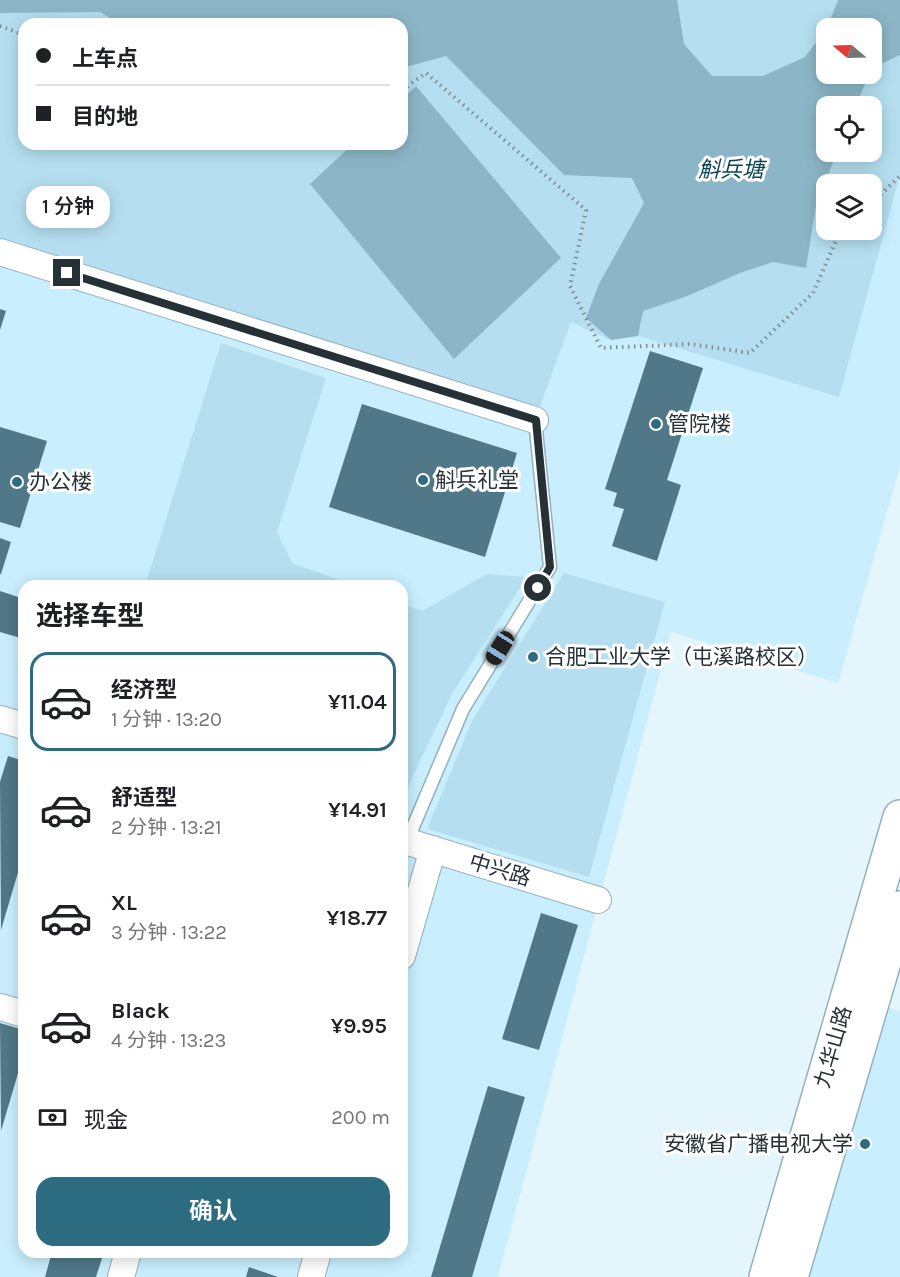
<!DOCTYPE html>
<html lang="zh">
<meta charset="utf-8">
<style>
body{margin:0;font-family:Karla,"Noto Sans SC",sans-serif;background:#f2f2f2;color:#202124;height:100vh;display:flex;flex-direction:column;font-size:22px;white-space:nowrap}
*{box-sizing:border-box;margin:0}
p{font-size:20px;color:#757577}
.icon{flex:none;width:33px;height:33px;fill:none;stroke:currentColor;stroke-width:2;stroke-linecap:round;stroke-linejoin:round}
.map{position:relative;flex:1;overflow:hidden}
.details{position:absolute;left:18px;top:580px;width:390px;height:678px;display:flex;flex-direction:column;background:#fff;border-radius:18px;box-shadow:0 3px 15px #0003}
.details>*{flex:none}
.hud{position:absolute;left:18px;top:18px;width:390px;height:132px;border-radius:18px;box-shadow:0 3px 15px #0003;display:grid;align-content:center;height:132px;padding:0 18px;background:#fff}
.needle{width:39px;rotate:289deg}
.controls{position:absolute;left:816px;top:18px;display:grid;gap:12px}
.controls a{display:grid;place-items:center;width:66px;height:66px;border-radius:12px;background:#fff;box-shadow:0 3px 15px #0003;font-size:30px}
.end{position:absolute;width:27px;height:27px;margin:-14px;border:8px solid #263136;background:#fff;box-shadow:0 0 0 3px #fff}
.from{border-radius:50%}
.bubble{position:absolute;height:42px;border-radius:18px;background:#fff;box-shadow:0 3px 15px #0003;font-size:20px;font-weight:600;line-height:42px;text-align:center}
.car{position:absolute;width:18px;height:36px;margin:-18px -9px;border-radius:8px;box-shadow:0 0 4px 2px #0007;background:linear-gradient(#222 24%,#8ab4d8 0 40%,#222 0 76%,#8ab4d8 0 86%,#222 0)}
.hud b{display:flex;align-items:center;gap:21px;height:57px;font-size:22px}
.hud b+b{border-top:2px solid #e0e0e0}
.hud i{width:15px;height:15px;background:#202124}
ul{padding:0;list-style:none}
li{display:flex;align-items:center;gap:18px;height:99px;margin:0 12px 9px;padding:0 6px;border:3px solid transparent;border-radius:18px}
li div{flex:1}
li b{display:block;font-size:22px}
li em{font-style:normal;font-weight:600}
li.current{border-color:#2d6b80}
li>.icon{width:54px;height:54px;stroke-width:1.5}
h2{padding:0 18px;font-size:27px;line-height:72px}
.pay{display:flex;align-items:center;gap:15px;height:66px;padding:0 18px;font-size:22px}
.pay p{margin-inline-start:auto}
.primary-button{display:flex;gap:12px;margin-top:auto;padding:12px 18px}
.primary-button a{flex:1;height:69px;border-radius:18px;background:#2d6b80;color:#fff;font-size:24px;font-weight:600;line-height:69px;text-align:center}
.map>svg:first-child{display:block}
.built{fill:#c9effe;fill-rule:evenodd}
.green{fill:#b5dff0;fill-rule:evenodd}
.water{fill:#8cb6c7}
.building{fill:#507888}
.lines{fill:none;stroke-linecap:round;stroke-linejoin:round}
.lane-casing{stroke:#95b0bb;stroke-width:15}
.street-casing{stroke:#95b0bb;stroke-width:28}
.secondary-casing{stroke:#95b0bb;stroke-width:36}
.path{stroke:#7e8c91;stroke-width:4;stroke-dasharray:1.5 4.5;stroke-linecap:butt}
.lane{stroke:#fff;stroke-width:12}
.street{stroke:#fff;stroke-width:26}
.secondary{stroke:#fff;stroke-width:33}
.route{stroke:#263136;stroke-width:8}
.poi-dot{fill:#2d6b80;stroke:#fff;stroke-width:2}
.labels{text-anchor:middle;stroke-width:6;stroke-linejoin:round;paint-order:stroke}
.poi-label{font-size:21px;fill:#263136;stroke:#fff;text-anchor:start}
.street-label{font-size:21px;fill:#263136;stroke:#fff}
.water-label{font-size:22px;font-style:italic;fill:#084457;stroke:#fff}
</style>
<div class="map">
<svg width="900" height="1277" viewBox="0 0 900 1277">
<rect width="100%" height="100%" fill="#e4f5fc"/>
<path class="built" d="M0 0H900V467L838 683 671 632 498 1277H0ZM24 24H402V144H24ZM826 28H872V74H826ZM826 106H872V152H826ZM826 184H872V230H826ZM24 586H402V1252H24Z
M872 1003 900 1011V1277H791Z"/>
<path class="green" d="M0 0H900V175L839 397 638 336 611 340 571 322 535 420 0 252ZM24 24H402V144H24ZM826 28H872V74H826ZM826 106H872V152H826ZM826 184H872V230H826Z
M221 343 326 378 277 532 292 563 356 586H145Z
M564 573 665 602 589 877 427 829 472 721Z
M487 574 527 577 453 692 402 799V604L422 611Z"/>
<path class="water" d="M0 0H677L684 44 712 76H763L805 57 826 29V74H869L856 106H826V152H837L816 205 806 268 773 262 740 273 685 297 643 311 638 336 611 340 586 318 599 284 644 203 632 178 564 175 446 56 402 68V24H120L100 12 0 13Z
M838 0H900V55L872 68V28H827Z
M416 86 561 258 454 359 310 184 353 144H402V99Z"/>
<path class="building" d="M0 309 6 311 0 330Z
M650 351 703 368 667 480 681 485 657 561 612 546 624 509 613 506 617 493 605 489Z
M362 404 517 453 485 557 329 507Z
M0 427 47 441 20 528 0 522Z
M0 538 11 542 1 574H0Z
M0 591 24 599V639L0 632Z
M8 756 24 761V852L1 930 0 782Z
M402 874 407 876 403 889H402Z
M541 913 578 925 539 1050 502 1039Z
M0 1023 24 1030V1053L1 1131Z
M488 1086 525 1097 472 1277H431Z
M52 1252H104L96 1277H45Z
M249 1267 278 1277H246Z"/>
<g class="lines">
<g class="lane-casing">
<path id="lane" d="M407 841 463 709 550 567 535 420"/>
</g>
<g class="street-casing">
<path id="street" d="M0 252 535 420
M0 719 24 726
M402 840 598 900
M402 956 433 849
M0 1007 24 1014
M121 1277 128 1252
M311 1277 318 1252"/>
</g>
<g class="secondary-casing">
<path id="secondary" d="M766 1277 900 817
M791 1277 900 908"/>
</g>
<path class="path" d="M0 26 24 35
M402 90 426 73 586 210 570 286 601 348 690 344 750 353 813 293 838 236 844 230
M872 203 900 176"/>
<use href="#lane" class="lane"/>
<use href="#street" class="street"/>
<use href="#secondary" class="secondary"/>
</g>
<g class="lines">
<path class="route" d="M67 273 536 420 550 567 538 588"/>
</g>
<g class="poi-dot">
<circle cx="656" cy="424" r="6"/>
<circle cx="423" cy="480" r="6"/>
<circle cx="17" cy="482" r="6"/>
<circle cx="533" cy="657" r="6"/>
<circle cx="865" cy="1144" r="6"/>
</g>
<g class="labels">
<g class="poi-label">
<text x="668" y="431">管院楼</text>
<text x="435" y="487">斛兵礼堂</text>
<text x="29" y="489">办公楼</text>
<text x="545" y="664">合肥工业大学（屯溪路校区）</text>
<text x="853" y="1151" text-anchor="end">安徽省广播电视大学</text>
</g>
<g class="street-label">
<text transform="translate(500 870) rotate(17)" y="7">中兴路</text>
<text transform="translate(833 1047) rotate(-74)" y="7">九华山路</text>
</g>
<g class="water-label">
<text x="731" y="177">斛兵塘</text>
</g>
</g>
</svg>
<div class="controls">
<a><svg class="needle" viewBox="-14 -14 28 28"><path d="M0-13l5 13h-10z" fill="#e53935"/><path d="M0 13l5-13h-10z" fill="#757577"/></svg></a>
<a><svg class="icon" aria-label="locate" viewBox="0 0 24 24"><circle cx="12" cy="12" r="6"/><path d="M12 2v4M12 18v4M2 12h4M18 12h4"/></svg></a>
<a><svg class="icon" aria-label="layers" viewBox="0 0 24 24"><path d="M12 4l9 5-9 5-9-5zM3 14l9 5 9-5"/></svg></a>
</div>
<i class="end from" style="left:538px;top:588px"></i>
<i class="end" style="left:67px;top:273px"></i>
<div class="bubble" style="left:26px;top:186px;width:84px">1 分钟</div>
<i class="car" style="left:500px;top:648px;rotate:212deg"></i>
<div class="hud">
<b><i class="from"></i>上车点</b>
<b><i></i>目的地</b>
</div>
<section class="details">
<h2>选择车型</h2>
<ul>
<li class="current"><svg class="icon" aria-label="car" viewBox="0 0 24 24"><path d="M5 17H2v-5l4-1 3-4h7l3 4 3 1v5h-3M9 17h6M6 11h13"/><circle cx="7" cy="17" r="2"/><circle cx="17" cy="17" r="2"/></svg><div><b>经济型</b><p>1 分钟 · 13:20</p></div><em>¥11.04</em></li>
<li><svg class="icon" aria-label="car" viewBox="0 0 24 24"><path d="M5 17H2v-5l4-1 3-4h7l3 4 3 1v5h-3M9 17h6M6 11h13"/><circle cx="7" cy="17" r="2"/><circle cx="17" cy="17" r="2"/></svg><div><b>舒适型</b><p>2 分钟 · 13:21</p></div><em>¥14.91</em></li>
<li><svg class="icon" aria-label="car" viewBox="0 0 24 24"><path d="M5 17H2v-5l4-1 3-4h7l3 4 3 1v5h-3M9 17h6M6 11h13"/><circle cx="7" cy="17" r="2"/><circle cx="17" cy="17" r="2"/></svg><div><b>XL</b><p>3 分钟 · 13:22</p></div><em>¥18.77</em></li>
<li><svg class="icon" aria-label="car" viewBox="0 0 24 24"><path d="M5 17H2v-5l4-1 3-4h7l3 4 3 1v5h-3M9 17h6M6 11h13"/><circle cx="7" cy="17" r="2"/><circle cx="17" cy="17" r="2"/></svg><div><b>Black</b><p>4 分钟 · 13:23</p></div><em>¥9.95</em></li>
</ul>
<div class="pay"><svg class="icon" aria-label="cash" viewBox="0 0 24 24"><path d="M3 7h18v10H3z"/><circle cx="12" cy="12" r="2"/></svg>现金<p>200 m</p></div>
<div class="primary-button"><a>确认</a></div>
</section>
</div>
